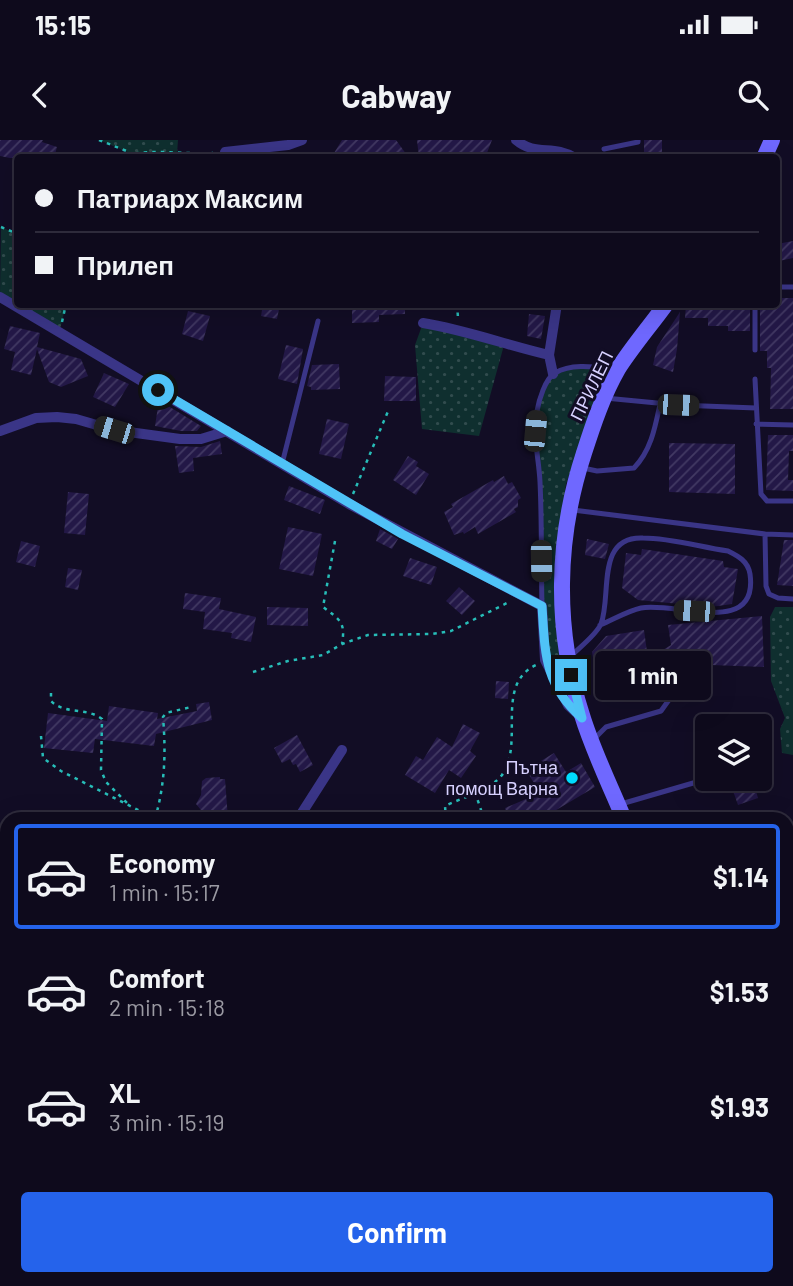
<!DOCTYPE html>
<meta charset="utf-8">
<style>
body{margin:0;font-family:Barlow,sans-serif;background:#171325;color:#f1f3f6;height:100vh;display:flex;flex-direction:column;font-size:26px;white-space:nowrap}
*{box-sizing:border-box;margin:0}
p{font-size:23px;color:#9b9aa3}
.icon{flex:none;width:38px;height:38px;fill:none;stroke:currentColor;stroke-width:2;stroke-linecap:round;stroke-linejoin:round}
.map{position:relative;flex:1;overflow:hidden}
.side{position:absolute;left:0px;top:672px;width:794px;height:474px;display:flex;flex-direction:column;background:#0e0a1c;border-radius:21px 21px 0 0;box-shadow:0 7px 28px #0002,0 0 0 2px #2e2b3b}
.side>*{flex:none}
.hud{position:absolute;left:14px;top:14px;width:766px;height:154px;border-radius:7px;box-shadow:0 7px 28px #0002,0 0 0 2px #2e2b3b;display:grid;align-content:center;height:154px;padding:0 21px;background:#0e0a1c}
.controls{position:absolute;left:695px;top:574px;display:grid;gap:14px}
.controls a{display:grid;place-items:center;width:77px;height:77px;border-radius:7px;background:#0e0a1c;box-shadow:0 7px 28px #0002,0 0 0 2px #2e2b3b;font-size:35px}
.end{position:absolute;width:32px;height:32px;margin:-16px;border:9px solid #4fc3f7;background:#111;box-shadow:0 0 0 4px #111}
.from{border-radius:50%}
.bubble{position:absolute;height:49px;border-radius:7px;background:#0e0a1c;box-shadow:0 7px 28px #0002,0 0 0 2px #2e2b3b;font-size:23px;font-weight:700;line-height:49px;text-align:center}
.car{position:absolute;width:21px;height:42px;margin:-21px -10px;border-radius:9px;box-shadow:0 0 5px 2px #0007;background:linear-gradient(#222 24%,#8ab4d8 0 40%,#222 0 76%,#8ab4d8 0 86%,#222 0)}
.hud b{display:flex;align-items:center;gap:24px;height:66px;font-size:26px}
.hud b+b{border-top:2px solid #2e2b3b}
.hud i{width:18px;height:18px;background:#f1f3f6}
ul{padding:12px 0 0;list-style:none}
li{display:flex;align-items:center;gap:21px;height:105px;margin:0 14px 10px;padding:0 7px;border:4px solid transparent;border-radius:7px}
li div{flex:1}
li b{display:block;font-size:26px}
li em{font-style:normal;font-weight:700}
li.on{border-color:#2563eb}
li>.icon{width:63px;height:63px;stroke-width:1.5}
.cta{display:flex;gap:14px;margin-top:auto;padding:14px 21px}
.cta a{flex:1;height:80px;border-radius:7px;background:#2563eb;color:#fff;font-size:28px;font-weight:700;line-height:80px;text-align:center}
.status{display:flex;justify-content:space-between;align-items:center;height:49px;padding:0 35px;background:#0e0a1c;direction:ltr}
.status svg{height:19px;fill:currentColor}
header{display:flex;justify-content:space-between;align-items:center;height:91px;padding:0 21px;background:#0e0a1c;font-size:32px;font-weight:700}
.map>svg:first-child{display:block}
.grass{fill:url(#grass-dots)}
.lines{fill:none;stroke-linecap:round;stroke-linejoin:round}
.stream{stroke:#061b44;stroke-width:4.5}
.building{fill:url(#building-hatch)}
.path{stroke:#27bdb8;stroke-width:2.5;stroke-dasharray:3.5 5;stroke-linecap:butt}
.lane{stroke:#3a3587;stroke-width:5}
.street{stroke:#3a3587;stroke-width:10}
.secondary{stroke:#6f68ff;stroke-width:16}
.primary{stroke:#c558ff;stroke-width:18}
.route{stroke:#4fc3f7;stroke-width:9}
.poi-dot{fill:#00dcfc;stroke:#120d25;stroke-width:2.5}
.labels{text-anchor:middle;stroke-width:6;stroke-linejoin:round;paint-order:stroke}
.street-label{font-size:18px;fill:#d7d1ff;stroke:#120d25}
.poi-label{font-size:18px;fill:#d7d1ff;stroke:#120d25;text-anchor:end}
</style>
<div class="status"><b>15:15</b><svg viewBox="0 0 49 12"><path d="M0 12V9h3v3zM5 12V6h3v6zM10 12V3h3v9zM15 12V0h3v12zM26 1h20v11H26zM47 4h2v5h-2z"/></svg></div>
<header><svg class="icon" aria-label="back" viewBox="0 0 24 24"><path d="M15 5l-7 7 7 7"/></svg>Cabway<svg class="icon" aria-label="search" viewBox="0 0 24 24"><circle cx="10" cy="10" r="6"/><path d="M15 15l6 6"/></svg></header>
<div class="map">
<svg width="793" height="1146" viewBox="0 0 793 1146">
<defs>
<pattern id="grass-dots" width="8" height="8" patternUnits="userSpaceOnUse" patternTransform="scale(1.75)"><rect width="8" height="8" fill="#0f2f2f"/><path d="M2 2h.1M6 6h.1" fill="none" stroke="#314c4e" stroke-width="1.8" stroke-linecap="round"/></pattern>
<pattern id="building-hatch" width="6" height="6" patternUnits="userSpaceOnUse" patternTransform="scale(1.75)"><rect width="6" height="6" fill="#231847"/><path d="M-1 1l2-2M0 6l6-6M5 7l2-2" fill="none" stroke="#423963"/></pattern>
</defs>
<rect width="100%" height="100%" fill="#120d25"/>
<path class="grass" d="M99 0H178L177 14 130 13Z
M1 87 17 94 18 164 66 165 59 193 0 157Z
M423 183 504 205 479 296 422 289 415 205Z
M611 228 592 272 566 344 557 413 571 558 568 561 545 520 540 340 535 291 537 271 546 244 553 234 568 229Z
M775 467H793V615L782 613 780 589 785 578 771 541 770 477Z
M320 1139H506L509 1146H331Z"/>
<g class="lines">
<path class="stream" d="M0 1008 7 1016"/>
</g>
<path class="building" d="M0 0H43L42 2 57 7 54 18H10L0 16Z
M342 0H396L409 18H331Z
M417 0H492L485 18H419Z
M644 0H662V18H644Z
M793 101V118L779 121 777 104Z
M777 158H793V269H770L771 228H767V211H760V165L777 164Z
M263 164H280L277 179 261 176Z
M352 164H405V174L379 175V182L352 183Z
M686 164 750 165V191H728V186H708V178H685Z
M188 171 210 176 203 201 182 194Z
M680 172 677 209 673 232 653 225 657 207Z
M529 174 545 176 541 199 527 196Z
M10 186 40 193 37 207 81 219 88 236 61 247 49 242 37 209 31 235 11 230 15 212 4 209Z
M286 205 303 209 297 244 278 239Z
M339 224 340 249 311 250V247L307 246 312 225Z
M104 233 129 244 115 267 93 257Z
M385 236 416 237V261H384Z
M159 260 160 261 201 286 197 291H181L155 286Z
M327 279 349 284 341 319 319 314Z
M768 295H793V311H789L788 340H793V351L766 350Z
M220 301 222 314 193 318 194 331 179 333 175 306 201 307Z
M669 303 735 304V354L669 352Z
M408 316 418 322 416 326 429 334 416 355 393 340Z
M504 336 508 344 512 342 521 358 518 360V367L514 369 516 372 478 394 475 387 464 394 463 392 454 395 444 372 453 367 451 364 493 340 494 342Z
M289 346 325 360 320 374 284 360Z
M68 352 89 354 85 395 64 393Z
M288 387 322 394 313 436 279 429Z
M380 389 398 399 392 409 376 401Z
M587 399 609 404 605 419 585 415Z
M784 400H793V446L777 445Z
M21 401 40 406 35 427 16 422Z
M642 409 723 421 724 427 738 429 732 464 711 467 638 460 622 448 626 413 641 415Z
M410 418 437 427 431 445 403 436Z
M68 428 82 430 78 450 65 447Z
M459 447 475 461 462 475 446 461Z
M185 453 221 458 219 469 256 477 251 502 231 498 232 493 203 489 205 472 183 469Z
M267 467 308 468V486L267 485Z
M762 476 764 527 711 525V516L675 522 624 540 623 535 597 539 592 512 606 496 644 490 648 519 671 505 668 485Z
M496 541 509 542 508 559 495 558Z
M209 562 212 580 156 594 154 606 95 599 93 613 44 608 48 573 107 581 109 566 158 573 157 579 197 571 196 564Z
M463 584 480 593 470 611 476 616 461 638 449 630 435 653 405 635 416 616 423 620 437 597 452 607Z
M297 595 313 625 300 632 296 624 293 625 290 619 282 623 274 608Z
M554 613 566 632 581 623 595 647 541 679H509L505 668 540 653 526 630Z
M220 637V639H225L228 679H213V675H205L196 664 201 655 202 641 206 638Z
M753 641 758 658 738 665 732 648Z"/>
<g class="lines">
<path class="path" d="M99 0 129 12
M119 18C142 7 186 15 213 13
M1 87 18 94
M457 164 458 178
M62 182 66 164
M353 354 389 269
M335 401 323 467C339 479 346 482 342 503
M253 532 288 521 323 515 342 504 368 495 432 494 451 491 509 462
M51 553V561C65 575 87 567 102 579L101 630 106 642 129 665
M41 596 43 618 61 631 144 673 147 679
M475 652 484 679
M155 679C165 644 166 613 163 577L166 573 191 567
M446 679 445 666C461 658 491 650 502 635 525 602 494 545 536 525"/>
<path class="lane" d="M604 9 638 2V0
M777 147H793
M755 164V210
M755 239 761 354 767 361H793
M605 258 678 265 756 268
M756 284 793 285
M282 324 318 181
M583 328 597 331 634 328C651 310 655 288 660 264
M573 370 765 394
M793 395 765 394 766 446 769 454 778 458 793 459
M542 466C541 425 542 383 540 342 539 318 532 295 537 271 539 260 545 239 555 233 572 223 595 227 613 229
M571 516C580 507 596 495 601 484 612 456 595 396 643 398 671 398 700 407 728 411 738 416 748 421 750 434 759 498 674 461 641 468 627 471 613 480 600 485
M594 599 606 587 661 571 671 557
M621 664 707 639
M788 885 793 884"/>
<path class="street" d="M516 0C536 17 553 4 575 18
M225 12 288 5 302 0
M0 157 349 364 542 466 545 520 568 565 581 577
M423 183C466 190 506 205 549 215
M553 234 549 215 557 164
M0 291 36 278 57 277 76 279 114 290 180 299H201L227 291
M298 679 342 610
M0 813 7 816
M521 1139 526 1146"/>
<path class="secondary" d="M764 18 772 0
M624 679C610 645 593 611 582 575 554 489 556 398 584 313 593 285 603 255 618 229 632 207 650 186 666 164
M0 994 7 1000
M788 1000 793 1011
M140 1139 145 1146"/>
<path class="primary" d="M0 1039 7 1045
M97 1139 103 1146
M233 1139 272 1146
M307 1139 320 1146
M0 1145 20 1139
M54 1146 85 1139
M183 1146 196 1139"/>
</g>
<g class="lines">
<path class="route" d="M158 250 402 394 542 466C545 512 544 545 582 578L571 535"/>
</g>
<circle class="poi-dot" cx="572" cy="638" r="7"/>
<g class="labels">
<g class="street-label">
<text transform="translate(592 246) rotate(-64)" y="6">ПРИЛЕП</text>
</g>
<g class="poi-label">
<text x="558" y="634">Пътна<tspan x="558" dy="21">помощ Варна</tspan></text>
</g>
</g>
</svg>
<div class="controls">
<a><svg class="icon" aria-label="layers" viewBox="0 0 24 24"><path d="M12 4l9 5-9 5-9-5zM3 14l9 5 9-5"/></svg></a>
</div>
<i class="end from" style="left:158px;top:250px"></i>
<i class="end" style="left:571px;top:535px"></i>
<div class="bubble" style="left:595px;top:511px;width:116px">1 min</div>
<i class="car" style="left:678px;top:265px;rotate:92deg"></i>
<i class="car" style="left:114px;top:290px;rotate:287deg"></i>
<i class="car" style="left:535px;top:291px;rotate:5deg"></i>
<i class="car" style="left:541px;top:421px;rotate:179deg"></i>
<i class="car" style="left:694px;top:471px;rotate:273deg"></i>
<div class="hud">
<b><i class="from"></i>Патриарх Максим</b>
<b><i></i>Прилеп</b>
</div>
<section class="side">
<ul>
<li class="on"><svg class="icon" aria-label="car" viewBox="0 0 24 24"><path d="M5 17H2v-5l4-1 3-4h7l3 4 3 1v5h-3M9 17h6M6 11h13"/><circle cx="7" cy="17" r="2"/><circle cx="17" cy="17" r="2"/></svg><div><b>Economy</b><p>1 min · 15:17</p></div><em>$1.14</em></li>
<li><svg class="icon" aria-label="car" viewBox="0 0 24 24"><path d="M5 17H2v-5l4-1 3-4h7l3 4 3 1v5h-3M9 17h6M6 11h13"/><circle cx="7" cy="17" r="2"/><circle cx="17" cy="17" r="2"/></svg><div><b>Comfort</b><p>2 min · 15:18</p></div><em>$1.53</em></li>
<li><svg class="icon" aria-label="car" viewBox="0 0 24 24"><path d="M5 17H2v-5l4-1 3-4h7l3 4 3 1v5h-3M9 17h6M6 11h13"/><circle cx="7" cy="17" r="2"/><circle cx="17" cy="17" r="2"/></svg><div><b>XL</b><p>3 min · 15:19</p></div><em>$1.93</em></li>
</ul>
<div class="cta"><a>Confirm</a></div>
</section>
</div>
